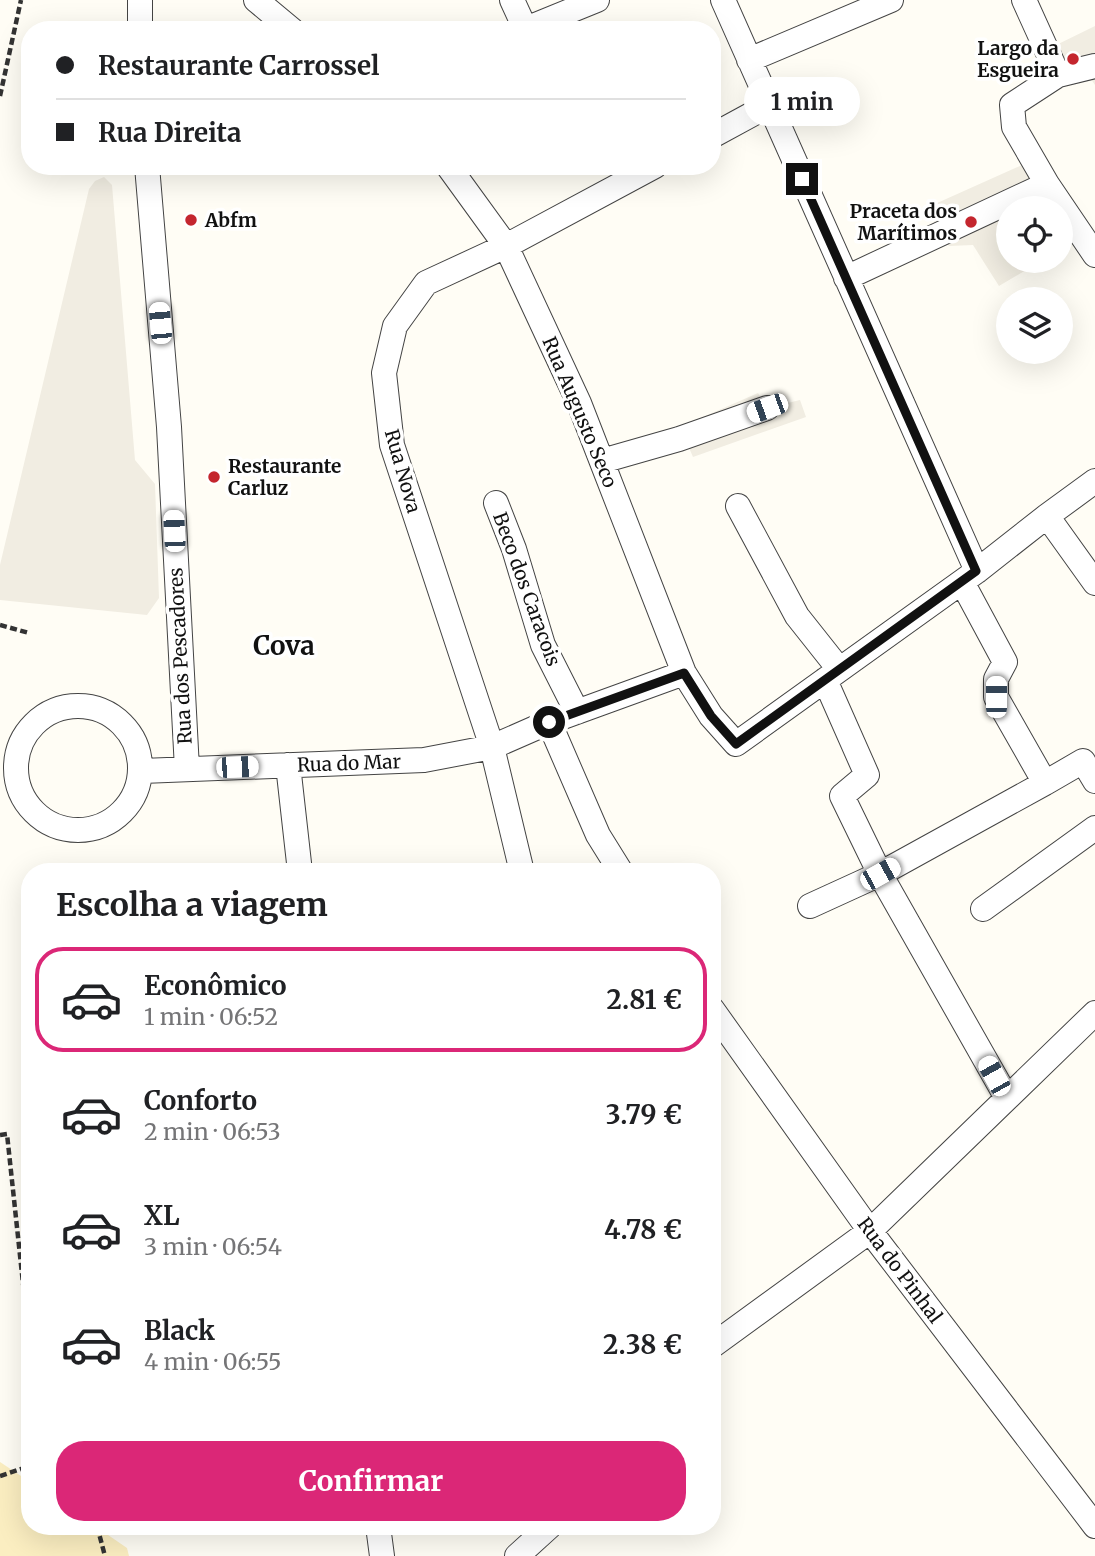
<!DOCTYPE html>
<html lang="pt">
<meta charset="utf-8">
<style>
body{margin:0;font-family:Merriweather,serif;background:#f2f2f2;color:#202124;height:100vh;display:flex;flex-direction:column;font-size:26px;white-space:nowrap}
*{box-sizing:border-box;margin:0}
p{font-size:23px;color:#757577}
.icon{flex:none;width:38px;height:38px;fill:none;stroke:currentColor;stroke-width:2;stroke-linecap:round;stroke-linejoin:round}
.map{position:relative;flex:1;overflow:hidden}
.drawer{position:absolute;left:21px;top:863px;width:700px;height:672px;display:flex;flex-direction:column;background:#fff;border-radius:28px;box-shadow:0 7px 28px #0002}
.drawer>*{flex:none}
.hud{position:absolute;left:21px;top:21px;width:700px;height:154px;border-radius:28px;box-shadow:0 7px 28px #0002;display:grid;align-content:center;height:154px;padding:0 35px;background:#fff}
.controls{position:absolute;left:996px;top:196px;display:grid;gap:14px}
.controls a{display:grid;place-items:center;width:77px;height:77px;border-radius:50%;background:#fff;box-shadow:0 7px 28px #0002;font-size:35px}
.end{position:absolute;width:32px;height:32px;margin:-16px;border:9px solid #111;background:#fff;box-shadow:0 0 0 4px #fff}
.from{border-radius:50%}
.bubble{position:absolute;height:49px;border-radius:24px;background:#fff;box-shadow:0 7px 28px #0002;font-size:23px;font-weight:700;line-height:49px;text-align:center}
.car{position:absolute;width:21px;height:42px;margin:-21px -10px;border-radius:9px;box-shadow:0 0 5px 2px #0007;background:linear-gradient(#fff 24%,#345 0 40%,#fff 0 76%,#345 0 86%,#fff 0)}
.hud b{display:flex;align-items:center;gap:24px;height:66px;font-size:26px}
.hud b+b{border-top:2px solid #e0e0e0}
.hud i{width:18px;height:18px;background:#202124}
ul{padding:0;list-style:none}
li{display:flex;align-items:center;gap:21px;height:105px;margin:0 14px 10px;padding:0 21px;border:4px solid transparent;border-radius:28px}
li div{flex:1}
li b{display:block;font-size:26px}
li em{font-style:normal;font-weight:700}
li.selected{border-color:#db2777}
li>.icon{width:63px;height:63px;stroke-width:1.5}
h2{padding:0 35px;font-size:32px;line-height:84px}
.button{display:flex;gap:14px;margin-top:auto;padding:14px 35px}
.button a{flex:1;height:80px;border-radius:28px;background:#db2777;color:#fff;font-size:28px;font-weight:700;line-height:80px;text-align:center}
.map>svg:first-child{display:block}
.sand{fill:#fbeec1}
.pitch{fill:#e6f2cf}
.plaza{fill:#f1ede2}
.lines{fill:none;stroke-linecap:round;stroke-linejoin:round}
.minor-casing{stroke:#444;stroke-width:26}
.path{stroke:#333;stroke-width:4.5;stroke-dasharray:7 3.5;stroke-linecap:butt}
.minor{stroke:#fff;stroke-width:24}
.route{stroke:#111;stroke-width:9}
.poi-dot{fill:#c4262e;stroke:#fff;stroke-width:2.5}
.labels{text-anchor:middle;stroke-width:7;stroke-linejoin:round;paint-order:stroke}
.poi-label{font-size:19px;font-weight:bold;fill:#111;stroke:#fff;text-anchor:end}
.street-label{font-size:19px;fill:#111;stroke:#fff}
.district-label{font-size:26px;font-weight:bold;fill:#111;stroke:#fff}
</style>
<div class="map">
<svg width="1095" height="1556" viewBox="0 0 1095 1556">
<rect width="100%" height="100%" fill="#fffdf5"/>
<path class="sand" d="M0 1462 30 1482V1526H95L127 1548 129 1556H0Z"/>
<path class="pitch" d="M30 1142V1222L22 1143Z"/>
<path class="plaza" d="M1095 26V85L1084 69 1058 75 1046 50Z
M1033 160 1082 236 1061 249 1060 208H1008V261H1041L999 286 973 245 949 246 926 208Z
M104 177 112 185 135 460 155 484 159 598 147 615 0 600V565L89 189 95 181Z
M758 393 767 408 800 400 806 417 693 457 680 427Z"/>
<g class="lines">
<g class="minor-casing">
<path id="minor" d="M256 0 292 30
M512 0 523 24 533 26 597 0
M723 0 977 571
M1024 0 1058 75 1012 105 1014 127 1047 184 1095 255
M140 30V0
M749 60 891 0
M1058 75 1095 66
M712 136 769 105
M147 166 169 427 187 769
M448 166 506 246 579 403 684 673 711 716 736 744 977 571 1047 516 1095 481
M846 278 1047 184
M602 461 679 439 767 408
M496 503 514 549 543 645 577 712
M738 506 797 616 839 669
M1047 516 1095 583
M962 582 1005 662 996 679V697L1045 783 880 874 1007 1098
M16 768a62 62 0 1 1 124 0a62 62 0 1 1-124 0Z
M549 722 598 835 621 872
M288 765 300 872
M142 771 424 760 492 747 549 722 684 673
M1045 783 1083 761 1095 781
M522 872 492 747 392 445 384 373 395 326 426 283 506 246 655 166
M810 906 880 874 842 796 867 775 825 680
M983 909 1095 828
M712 1009 870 1231 1095 1526
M712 1346 870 1231 1095 1013
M378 1526 382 1556
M517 1556 550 1526"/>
</g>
<path class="path" d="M0 96 21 0
M0 625 29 633
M0 1135 7 1134 25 1302 30 1316
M0 1476 30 1466
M97 1526 105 1556"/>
<use href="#minor" class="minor"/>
</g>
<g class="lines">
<path class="route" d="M549 722 684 673 711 716 736 744 976 571 802 179"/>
</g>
<g class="poi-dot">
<circle cx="1073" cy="59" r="7"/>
<circle cx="191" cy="220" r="7"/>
<circle cx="971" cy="222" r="7"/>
<circle cx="214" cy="477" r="7"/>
</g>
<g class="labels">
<g class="poi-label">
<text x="1059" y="55">Largo da<tspan x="1059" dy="22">Esgueira</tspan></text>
<text x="957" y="218">Praceta dos<tspan x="957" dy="22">Marítimos</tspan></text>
<text x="205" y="227" text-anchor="start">Abfm</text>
<text x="228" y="473" text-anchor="start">Restaurante<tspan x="228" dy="22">Carluz</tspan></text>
</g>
<g class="street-label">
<text transform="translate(580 412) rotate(67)" y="7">Rua Augusto Seco</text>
<text transform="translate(403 471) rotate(74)" y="7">Rua Nova</text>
<text transform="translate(527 589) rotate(70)" y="7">Beco dos Caracois</text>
<text transform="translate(180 656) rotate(-93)" y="7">Rua dos Pescadores</text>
<text transform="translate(349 763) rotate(-2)" y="7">Rua do Mar</text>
<text transform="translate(900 1270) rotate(53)" y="7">Rua do Pinhal</text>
</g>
<g class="district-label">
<text x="284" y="655">Cova</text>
</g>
</g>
</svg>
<div class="controls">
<a><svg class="icon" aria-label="locate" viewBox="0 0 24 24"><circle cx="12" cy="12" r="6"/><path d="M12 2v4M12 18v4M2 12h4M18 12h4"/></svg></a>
<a><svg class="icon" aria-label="layers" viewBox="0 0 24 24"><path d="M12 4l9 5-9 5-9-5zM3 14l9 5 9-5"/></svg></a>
</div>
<i class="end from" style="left:549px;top:722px"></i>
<i class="end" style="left:802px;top:179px"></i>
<div class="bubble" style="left:744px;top:77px;width:116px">1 min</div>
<i class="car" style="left:160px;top:323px;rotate:355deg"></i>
<i class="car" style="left:767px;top:408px;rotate:250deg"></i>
<i class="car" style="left:174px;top:531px;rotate:357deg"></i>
<i class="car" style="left:996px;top:697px;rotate:0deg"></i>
<i class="car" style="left:237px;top:767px;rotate:88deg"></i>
<i class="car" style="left:880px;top:874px;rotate:61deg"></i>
<i class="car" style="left:994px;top:1076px;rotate:331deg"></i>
<div class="hud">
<b><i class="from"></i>Restaurante Carrossel</b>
<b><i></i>Rua Direita</b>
</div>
<section class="drawer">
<h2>Escolha a viagem</h2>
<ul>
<li class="selected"><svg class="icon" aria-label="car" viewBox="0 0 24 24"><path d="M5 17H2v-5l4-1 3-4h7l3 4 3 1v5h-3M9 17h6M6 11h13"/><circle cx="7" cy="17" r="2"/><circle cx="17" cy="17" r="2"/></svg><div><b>Econômico</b><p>1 min · 06:52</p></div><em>2.81 €</em></li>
<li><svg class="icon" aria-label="car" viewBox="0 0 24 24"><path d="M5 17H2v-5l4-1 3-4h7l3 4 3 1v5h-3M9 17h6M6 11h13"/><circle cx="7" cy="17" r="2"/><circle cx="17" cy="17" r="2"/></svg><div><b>Conforto</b><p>2 min · 06:53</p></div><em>3.79 €</em></li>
<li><svg class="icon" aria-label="car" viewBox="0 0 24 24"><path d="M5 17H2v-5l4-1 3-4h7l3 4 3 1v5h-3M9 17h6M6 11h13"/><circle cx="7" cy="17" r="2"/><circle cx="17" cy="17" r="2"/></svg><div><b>XL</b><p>3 min · 06:54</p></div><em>4.78 €</em></li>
<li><svg class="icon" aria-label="car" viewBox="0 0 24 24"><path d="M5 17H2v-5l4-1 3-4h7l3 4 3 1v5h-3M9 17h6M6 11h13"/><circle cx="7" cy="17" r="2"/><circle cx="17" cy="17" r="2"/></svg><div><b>Black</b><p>4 min · 06:55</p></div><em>2.38 €</em></li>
</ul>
<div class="button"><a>Confirmar</a></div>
</section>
</div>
